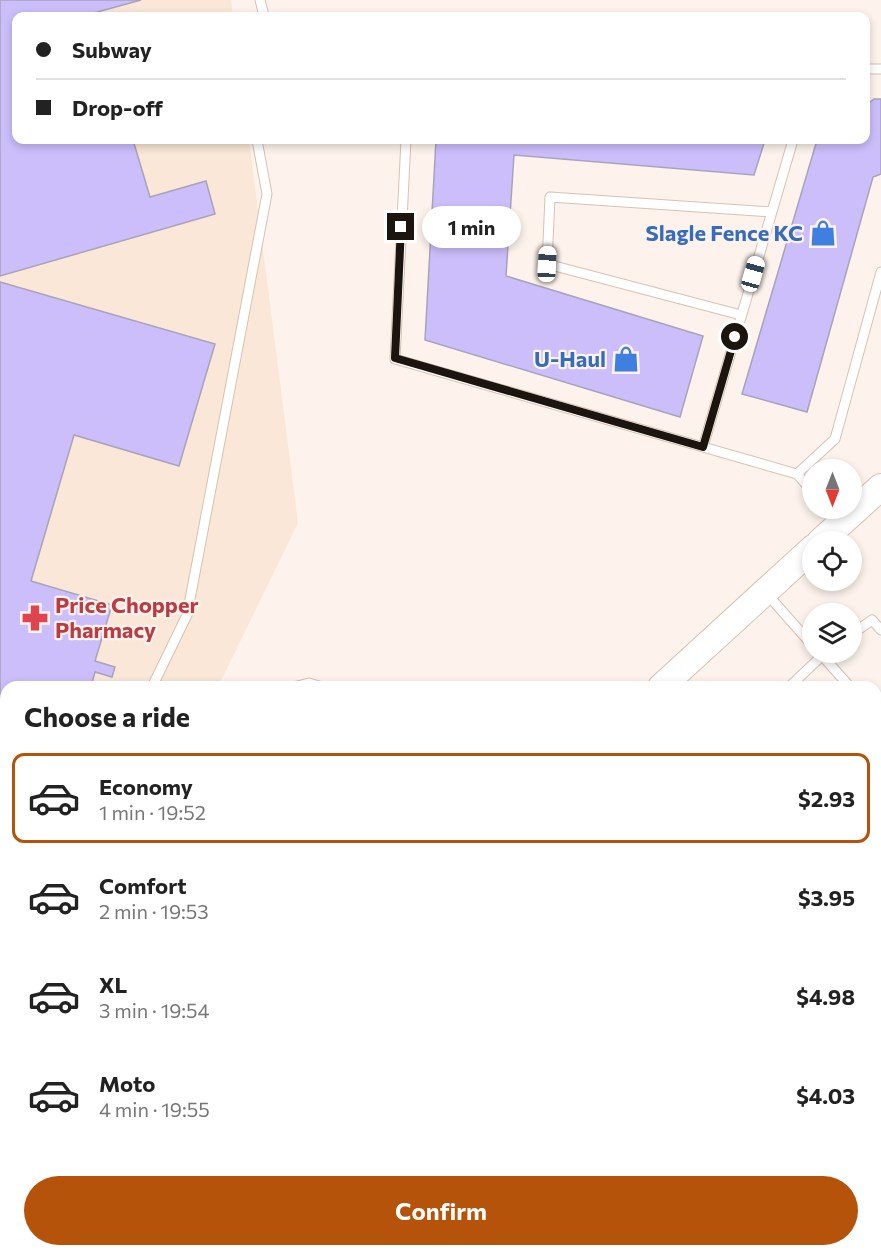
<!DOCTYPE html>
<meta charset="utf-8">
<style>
body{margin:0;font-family:Commissioner,sans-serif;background:#f2f2f2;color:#222;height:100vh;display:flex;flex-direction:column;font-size:22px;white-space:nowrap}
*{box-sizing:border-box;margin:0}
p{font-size:20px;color:#767676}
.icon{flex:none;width:33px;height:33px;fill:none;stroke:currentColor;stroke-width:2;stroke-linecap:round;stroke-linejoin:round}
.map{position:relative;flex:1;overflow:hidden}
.panel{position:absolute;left:0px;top:681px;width:882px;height:576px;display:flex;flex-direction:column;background:#fff;border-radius:18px 18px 0 0;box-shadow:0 3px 9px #0003}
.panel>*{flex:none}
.top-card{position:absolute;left:12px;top:12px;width:858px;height:132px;border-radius:12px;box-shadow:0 3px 9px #0003;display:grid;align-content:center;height:132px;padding:0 24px;background:#fff}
.needle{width:39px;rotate:180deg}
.tools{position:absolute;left:802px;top:459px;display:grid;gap:12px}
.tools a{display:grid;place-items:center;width:60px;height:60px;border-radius:50%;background:#fff;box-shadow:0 3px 9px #0003;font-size:30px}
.end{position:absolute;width:27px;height:27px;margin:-14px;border:8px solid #1c140e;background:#fff;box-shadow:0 0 0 3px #fff}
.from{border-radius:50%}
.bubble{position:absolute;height:42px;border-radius:21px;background:#fff;box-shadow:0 3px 9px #0003;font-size:20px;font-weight:700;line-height:42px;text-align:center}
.car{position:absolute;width:18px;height:36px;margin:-18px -9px;border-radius:8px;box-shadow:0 0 4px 2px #0007;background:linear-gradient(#fff 24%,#345 0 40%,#fff 0 76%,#345 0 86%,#fff 0)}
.top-card b{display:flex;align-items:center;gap:21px;height:57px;font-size:22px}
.top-card b+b{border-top:2px solid #e0e0e0}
.top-card i{width:15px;height:15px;background:#222}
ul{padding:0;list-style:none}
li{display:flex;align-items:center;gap:18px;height:90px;margin:0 12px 9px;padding:0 12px;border:3px solid transparent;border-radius:12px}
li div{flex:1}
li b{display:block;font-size:22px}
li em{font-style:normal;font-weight:700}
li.selected{border-color:#b45309}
li>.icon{width:54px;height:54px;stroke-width:1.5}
h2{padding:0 24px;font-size:27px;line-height:72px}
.primary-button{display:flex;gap:12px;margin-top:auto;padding:12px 24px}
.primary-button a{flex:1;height:69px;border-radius:36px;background:#b45309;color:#fff;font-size:24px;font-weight:700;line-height:69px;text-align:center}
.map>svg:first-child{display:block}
.commercial{fill:#fae7d7}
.building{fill:#ccbefb;stroke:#a8a3bb;stroke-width:1.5}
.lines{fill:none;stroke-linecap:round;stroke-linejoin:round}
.lane-casing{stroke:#d9c1b2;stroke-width:11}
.secondary-casing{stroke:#d9c1b2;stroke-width:28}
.lane{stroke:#fff;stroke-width:9}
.secondary{stroke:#fff;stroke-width:26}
.rail{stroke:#5f5751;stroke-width:4.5}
.route{stroke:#1c140e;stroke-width:8}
.labels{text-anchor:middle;stroke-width:4.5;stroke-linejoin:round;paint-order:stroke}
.shop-label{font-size:22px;font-weight:bold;fill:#366cbe;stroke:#fdf3ec;text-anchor:end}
.health-label{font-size:22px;font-weight:bold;fill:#be3a42;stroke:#fdf3ec;text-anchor:start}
</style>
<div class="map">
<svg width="881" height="1257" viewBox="0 0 881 1257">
<rect width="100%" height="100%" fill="#fdf3ec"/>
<path class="commercial" d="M0 0H231L233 16H16V140H249L298 523 218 687H6V1120L0 1132Z"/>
<path class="building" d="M0 0H141L83 16H16V140H133L150 197 206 181 215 214 0 276Z
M874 99H881V174L873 177 807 412 742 394 817 140H866V105Z
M436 140H765L754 175 514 155 506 276 703 336 680 417 425 340Z
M0 282 215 344 179 466 74 435 31 581 112 605 95 661 115 667 112 677 95 672 91 687H6V838L0 836Z
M881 793V879L876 874V797Z
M328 1251H354L347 1257H333Z"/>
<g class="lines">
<g class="lane-casing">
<path id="lane" d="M260 0 264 16
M866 69H881
M406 140 395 359 703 447 793 140
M741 315 547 264 550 197 772 212
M703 447 797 474 813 492
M797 474 835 439 881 272
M827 508 838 522
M767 594 813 646
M852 634 872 620 881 630
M819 652 850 687
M152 687 187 615 267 194 257 140
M293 687 309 683 322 687
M789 687 826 652
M876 715 881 721
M876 740 881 736
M0 998 6 987
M0 1110 6 1116
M0 1158 6 1164
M876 1195 881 1188
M90 1251 96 1257
M138 1251 143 1257
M210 1251 215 1257
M287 1251 293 1257
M168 1257 174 1251
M865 1257V1251"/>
</g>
<g class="secondary-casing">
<path id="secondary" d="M820 542 881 487
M661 687 813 548
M18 1257 25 1251"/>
</g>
<use href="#lane" class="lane"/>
<use href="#secondary" class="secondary"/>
<path class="rail" d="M876 1025 881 1020
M613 1257 620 1251"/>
</g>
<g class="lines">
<path class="route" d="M401 227 395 358 703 447 735 337"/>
</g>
<defs>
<g id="shop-bare" transform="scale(2.07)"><path d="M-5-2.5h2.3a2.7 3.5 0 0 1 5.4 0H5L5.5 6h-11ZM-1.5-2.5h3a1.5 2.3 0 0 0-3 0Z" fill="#3f7fe0" stroke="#fdf3ec" stroke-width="2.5" paint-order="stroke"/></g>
<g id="pharmacy-bare" transform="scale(2.07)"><path d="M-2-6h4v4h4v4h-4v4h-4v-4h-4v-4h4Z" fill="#e0444e" stroke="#fdf3ec" stroke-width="2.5" paint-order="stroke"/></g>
</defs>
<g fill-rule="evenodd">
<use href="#shop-bare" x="823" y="233"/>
<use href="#shop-bare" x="626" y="359"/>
<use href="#pharmacy-bare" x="35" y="618"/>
</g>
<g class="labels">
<g class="shop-label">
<text x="803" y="241">Slagle Fence KC</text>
<text x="606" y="367">U-Haul</text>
</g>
<g class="health-label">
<text x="55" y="613">Price Chopper<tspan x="55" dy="25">Pharmacy</tspan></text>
</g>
</g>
</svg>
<div class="tools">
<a><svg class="needle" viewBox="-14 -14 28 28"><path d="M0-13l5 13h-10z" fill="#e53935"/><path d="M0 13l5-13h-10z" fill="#767676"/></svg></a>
<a><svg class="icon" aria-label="locate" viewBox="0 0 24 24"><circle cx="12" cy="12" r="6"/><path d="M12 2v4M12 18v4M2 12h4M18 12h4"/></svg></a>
<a><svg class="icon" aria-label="layers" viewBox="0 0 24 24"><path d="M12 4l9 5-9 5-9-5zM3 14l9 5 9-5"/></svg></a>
</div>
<i class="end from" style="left:735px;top:337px"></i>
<i class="end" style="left:401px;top:227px"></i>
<div class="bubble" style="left:422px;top:206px;width:99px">1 min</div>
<i class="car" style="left:547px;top:264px;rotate:3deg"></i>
<i class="car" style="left:753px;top:274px;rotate:16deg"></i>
<div class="top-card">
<b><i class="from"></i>Subway</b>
<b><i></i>Drop-off</b>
</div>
<section class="panel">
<h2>Choose a ride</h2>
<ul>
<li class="selected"><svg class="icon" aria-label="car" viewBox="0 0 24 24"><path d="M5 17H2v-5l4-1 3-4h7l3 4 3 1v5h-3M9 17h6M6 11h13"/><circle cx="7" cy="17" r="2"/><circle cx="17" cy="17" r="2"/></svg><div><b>Economy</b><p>1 min · 19:52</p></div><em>$2.93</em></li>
<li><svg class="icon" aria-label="car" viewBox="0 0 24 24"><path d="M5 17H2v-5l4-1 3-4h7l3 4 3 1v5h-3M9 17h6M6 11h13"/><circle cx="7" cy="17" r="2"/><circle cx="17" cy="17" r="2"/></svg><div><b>Comfort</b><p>2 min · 19:53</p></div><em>$3.95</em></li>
<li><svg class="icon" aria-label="car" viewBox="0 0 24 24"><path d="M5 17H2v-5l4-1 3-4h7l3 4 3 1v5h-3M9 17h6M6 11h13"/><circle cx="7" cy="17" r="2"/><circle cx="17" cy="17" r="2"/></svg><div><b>XL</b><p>3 min · 19:54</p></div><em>$4.98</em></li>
<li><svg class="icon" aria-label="car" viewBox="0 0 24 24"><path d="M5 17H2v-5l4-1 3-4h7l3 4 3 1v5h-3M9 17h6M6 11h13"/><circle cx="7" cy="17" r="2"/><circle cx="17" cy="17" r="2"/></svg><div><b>Moto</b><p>4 min · 19:55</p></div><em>$4.03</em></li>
</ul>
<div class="primary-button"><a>Confirm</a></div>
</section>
</div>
